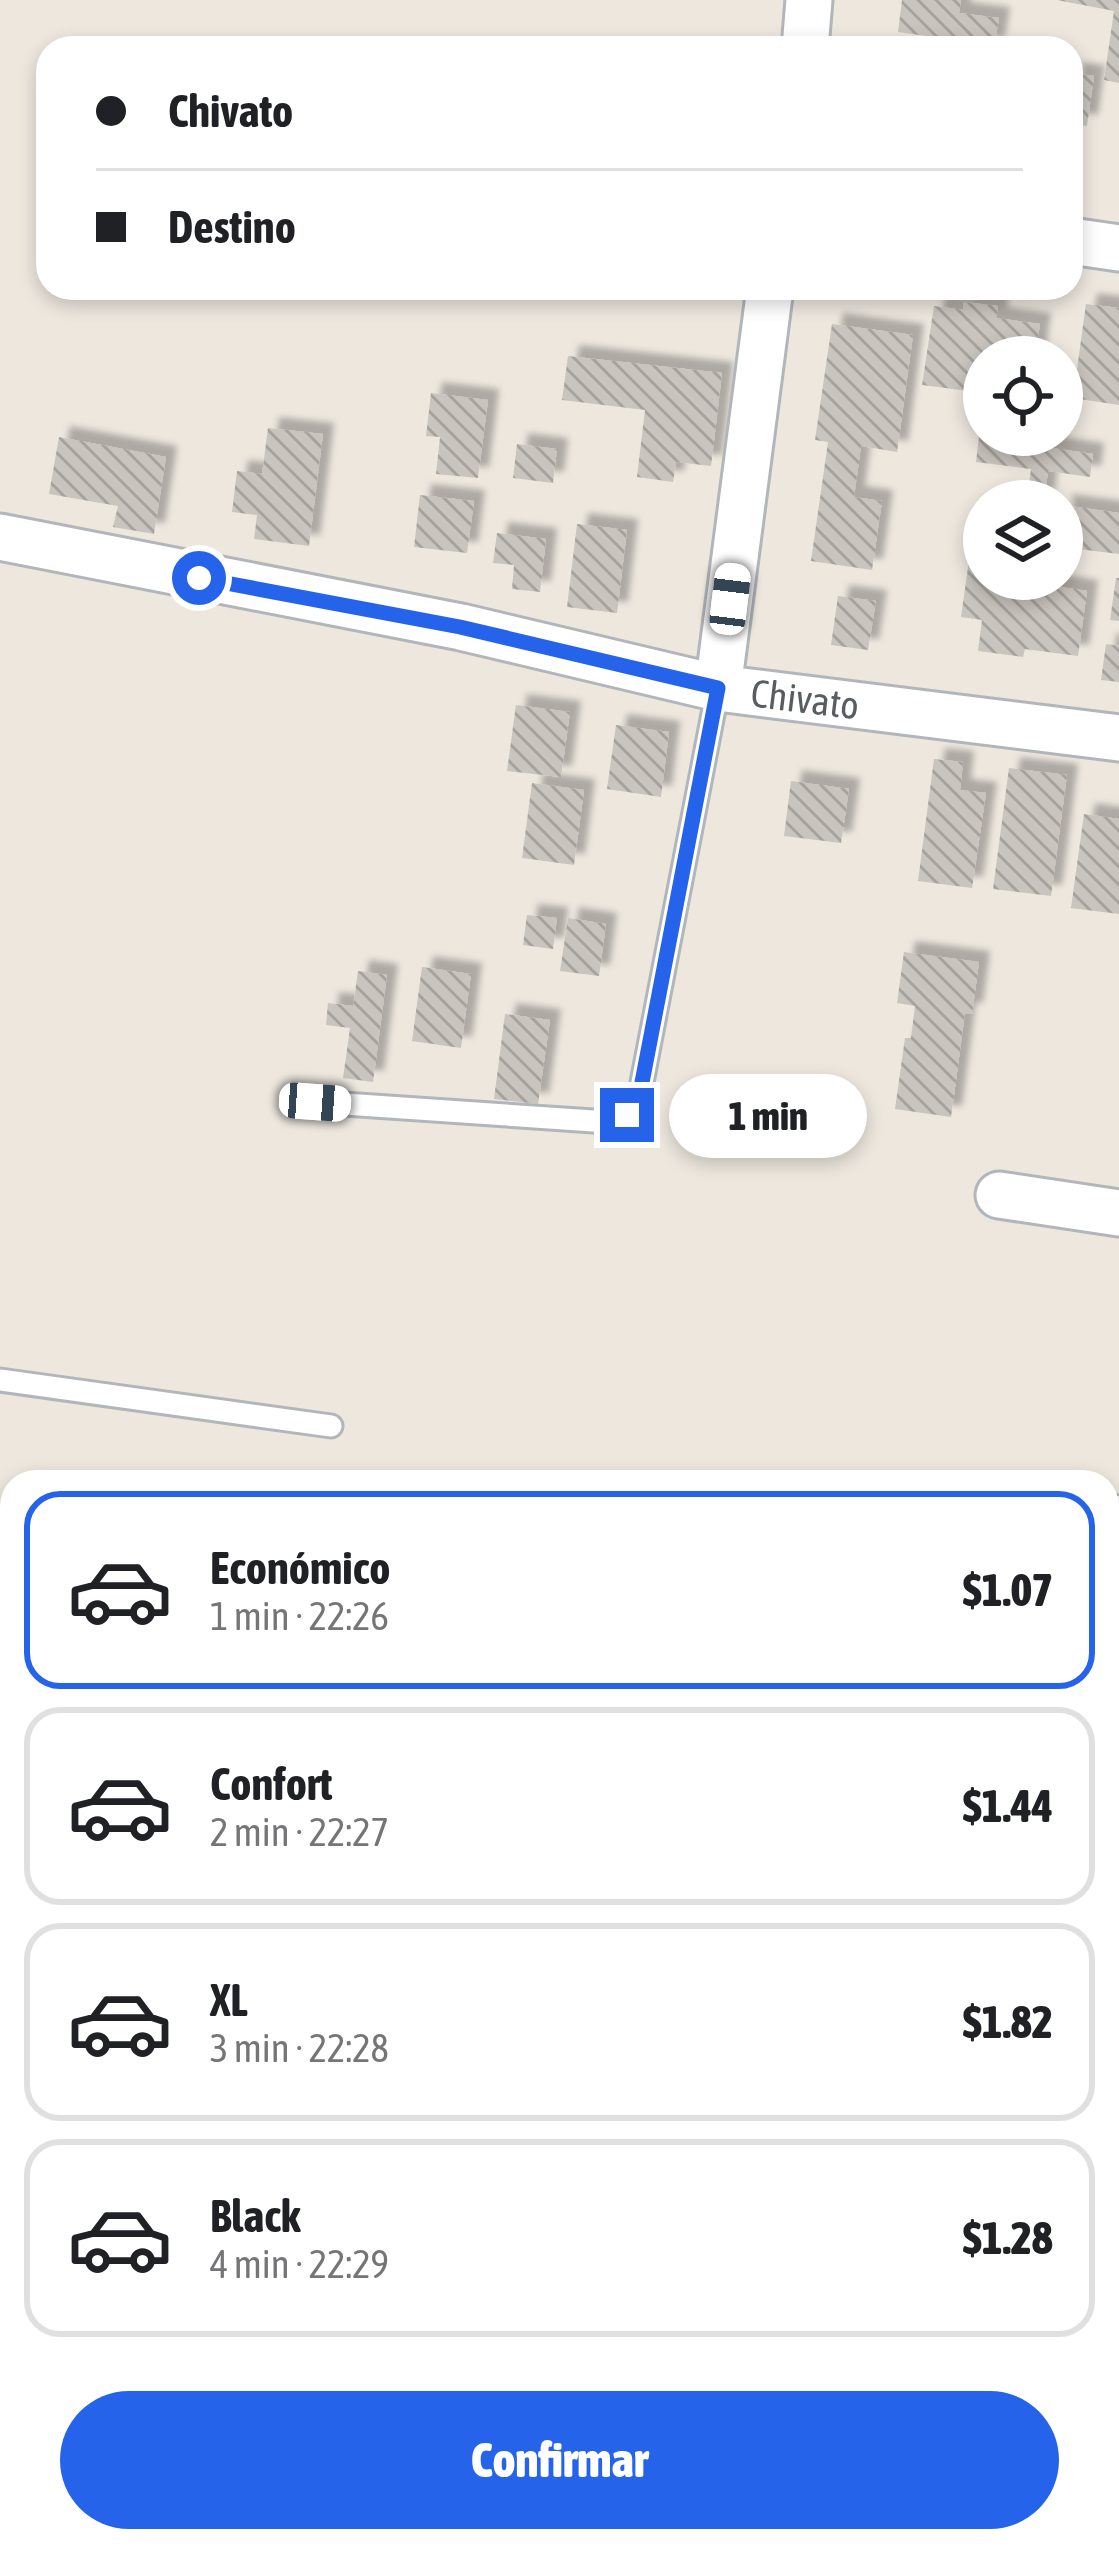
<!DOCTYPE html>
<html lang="es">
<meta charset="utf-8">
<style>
body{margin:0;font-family:"Asap Condensed",sans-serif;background:#f2f2f2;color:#202124;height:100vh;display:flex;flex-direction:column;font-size:45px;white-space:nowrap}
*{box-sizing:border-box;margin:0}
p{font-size:39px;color:#757577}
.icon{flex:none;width:66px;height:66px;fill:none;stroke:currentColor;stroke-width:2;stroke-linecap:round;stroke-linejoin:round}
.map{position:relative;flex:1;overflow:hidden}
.panel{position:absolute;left:0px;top:1470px;width:1119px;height:1083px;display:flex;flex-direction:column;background:#fff;border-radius:36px 36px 0 0;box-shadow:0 6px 18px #0003}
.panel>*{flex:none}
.hud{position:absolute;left:36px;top:36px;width:1047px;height:264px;border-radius:36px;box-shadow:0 6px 18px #0003;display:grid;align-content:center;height:264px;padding:0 60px;background:#fff}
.buttons{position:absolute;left:963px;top:336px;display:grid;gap:24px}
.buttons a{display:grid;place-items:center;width:120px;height:120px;border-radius:50%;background:#fff;box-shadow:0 6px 18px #0003;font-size:60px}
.end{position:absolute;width:54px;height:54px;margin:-27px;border:15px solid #2563eb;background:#fff;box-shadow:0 0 0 6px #fff}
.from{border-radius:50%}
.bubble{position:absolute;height:84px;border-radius:42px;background:#fff;box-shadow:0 6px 18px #0003;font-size:39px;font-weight:800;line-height:84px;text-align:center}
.car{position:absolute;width:36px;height:72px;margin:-36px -18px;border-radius:15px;box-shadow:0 0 9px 3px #0007;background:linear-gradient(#fff 24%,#345 0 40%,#fff 0 76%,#345 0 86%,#fff 0)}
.hud b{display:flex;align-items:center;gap:42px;height:114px;font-size:45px}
.hud b+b{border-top:3px solid #e0e0e0}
.hud i{width:30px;height:30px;background:#202124}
ul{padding:21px 0 0;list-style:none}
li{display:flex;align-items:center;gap:36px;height:198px;margin:0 24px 18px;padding:0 36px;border:6px solid #e0e0e0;border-radius:36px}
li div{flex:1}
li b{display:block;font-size:45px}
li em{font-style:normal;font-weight:800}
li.selected{border-color:#2563eb}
li>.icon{width:108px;height:108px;stroke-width:1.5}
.primary-button{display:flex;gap:24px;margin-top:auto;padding:24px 60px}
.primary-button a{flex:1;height:138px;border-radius:72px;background:#2563eb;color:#fff;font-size:48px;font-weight:800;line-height:138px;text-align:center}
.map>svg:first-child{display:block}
.building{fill:url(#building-back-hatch);filter:url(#shadow)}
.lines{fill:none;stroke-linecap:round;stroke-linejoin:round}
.service-casing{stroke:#b1b6bb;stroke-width:27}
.minor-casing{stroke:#b1b6bb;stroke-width:51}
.service{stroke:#fff;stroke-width:21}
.minor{stroke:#fff;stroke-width:45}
.route{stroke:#2563eb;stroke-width:15}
.labels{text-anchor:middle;stroke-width:12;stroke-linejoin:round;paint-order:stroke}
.street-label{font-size:39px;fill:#575d61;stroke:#fff}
</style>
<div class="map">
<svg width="1119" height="2551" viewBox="0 0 1119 2551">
<defs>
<pattern id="building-back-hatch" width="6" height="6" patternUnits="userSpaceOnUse" patternTransform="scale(3)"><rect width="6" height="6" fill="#c9c4bd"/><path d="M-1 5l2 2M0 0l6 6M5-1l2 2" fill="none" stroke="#a6a29d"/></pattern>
<filter id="shadow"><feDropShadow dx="11" dy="-11" stdDeviation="3" flood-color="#0004"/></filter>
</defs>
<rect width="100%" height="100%" fill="#ede7de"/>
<path class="building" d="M902 0H961L959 13 999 18 994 48H954L955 40 898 32Z
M1057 0H1119V83L1104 80 1114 11Z
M1071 73 1094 76 1087 126 1071 123Z
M964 302 998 306 996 318 1040 324 1035 357H984V393L922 385 934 306 963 310Z
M1086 304 1119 308V405L1073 398Z
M832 324 913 335 897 452 861 446 854 497 882 501 872 570 811 561 828 442 815 440Z
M568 356 722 373 711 466 676 462 673 482 637 477 645 410 562 400Z
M431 393 488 400 478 478 436 474 440 437 426 436Z
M268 428 323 434 309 546 254 539 257 515 232 512 237 471 262 474Z
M1016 435H1053L1052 448 1093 454 1090 477 1048 471 1044 501 1027 500 1031 469 976 462 979 436 1015 441Z
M59 437 166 457 154 534 113 527 118 506 49 494Z
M517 444 557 449 553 483 513 478Z
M420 495 474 501 467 553 414 547Z
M1062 505 1119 513V554L1062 547Z
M577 524 627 530 617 613 567 607Z
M497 533 546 539 540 592 512 589 514 565 493 563Z
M971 546 984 548V579H1034V583L1087 591 1078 656 1025 649 1023 657 978 651 982 620 961 617Z
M1116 578H1119V621L1110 620Z
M838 596 876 601 868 650 831 645Z
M1106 644 1119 646V682L1101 680Z
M516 705 570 712 561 777 507 771Z
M616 725 669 732 661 797 607 789Z
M934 759 963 762 960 790 986 793 972 888 918 881Z
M1009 768 1067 775 1051 896 993 889Z
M791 781 849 789 841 843 784 836Z
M532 783 584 790 574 865 522 858Z
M1084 814 1119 819V914L1071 908Z
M527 915 557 918 553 949 523 945Z
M568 918 606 924 599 976 560 971Z
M904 952 979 962 972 1014 965 1013 951 1117 895 1109 905 1038H911L915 1006 897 1003Z
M422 967 471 974 461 1048 412 1041Z
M358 971 387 975 373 1082 343 1078 350 1028 326 1025 328 1003 353 1006Z
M505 1014 550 1020 538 1104 494 1099Z
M1107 1562 1119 1564V1643H1114L1116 1627 1107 1626Z
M1107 1849 1119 1850V1890L1107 1888Z
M1107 2140 1119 2141V2238L1107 2237Z"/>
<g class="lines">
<g class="service-casing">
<path id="service" d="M315 1102 608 1122 627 1115 639 1098 718 688
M0 1380 331 1426"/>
</g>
<g class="minor-casing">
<path id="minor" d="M805 48 809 0
M1071 241 1119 248
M0 537 461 627 718 688 1119 738
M718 688 770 288
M999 1195 1119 1213
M1107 1517 1119 1519
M0 1848 12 1850
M1107 2010 1119 2012
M0 2539H12
M53 2541 317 2551
M473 2551 474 2541"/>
</g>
<use href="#service" class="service"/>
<use href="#minor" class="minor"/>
</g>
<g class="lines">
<path class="route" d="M199 578 460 627 718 688 639 1098 627 1115"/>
</g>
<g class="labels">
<g class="street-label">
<text transform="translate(805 699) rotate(7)" y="14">Chivato</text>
</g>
</g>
</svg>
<div class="buttons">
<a><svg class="icon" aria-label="locate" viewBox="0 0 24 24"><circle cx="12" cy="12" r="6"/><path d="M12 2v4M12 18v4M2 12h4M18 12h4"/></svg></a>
<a><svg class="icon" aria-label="layers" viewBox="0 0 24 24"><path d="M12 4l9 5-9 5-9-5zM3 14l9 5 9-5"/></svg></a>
</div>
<i class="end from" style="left:199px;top:578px"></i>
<i class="end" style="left:627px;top:1115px"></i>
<div class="bubble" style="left:669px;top:1074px;width:198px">1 min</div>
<i class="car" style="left:730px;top:599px;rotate:7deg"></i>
<i class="car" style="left:315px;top:1102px;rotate:94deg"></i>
<div class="hud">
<b><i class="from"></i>Chivato</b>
<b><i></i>Destino</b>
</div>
<section class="panel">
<ul>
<li class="selected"><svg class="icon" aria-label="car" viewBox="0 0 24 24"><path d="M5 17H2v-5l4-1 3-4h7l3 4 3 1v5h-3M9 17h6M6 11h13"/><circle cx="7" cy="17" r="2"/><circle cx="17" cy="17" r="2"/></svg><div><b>Económico</b><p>1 min · 22:26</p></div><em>$1.07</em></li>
<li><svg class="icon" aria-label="car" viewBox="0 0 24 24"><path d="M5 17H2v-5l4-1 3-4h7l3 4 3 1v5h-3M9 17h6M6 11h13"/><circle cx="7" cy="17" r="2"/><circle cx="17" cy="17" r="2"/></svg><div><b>Confort</b><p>2 min · 22:27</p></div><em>$1.44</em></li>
<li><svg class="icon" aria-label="car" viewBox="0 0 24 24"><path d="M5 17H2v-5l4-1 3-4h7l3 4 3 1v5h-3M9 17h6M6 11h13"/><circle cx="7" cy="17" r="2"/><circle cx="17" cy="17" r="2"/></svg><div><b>XL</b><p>3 min · 22:28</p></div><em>$1.82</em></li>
<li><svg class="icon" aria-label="car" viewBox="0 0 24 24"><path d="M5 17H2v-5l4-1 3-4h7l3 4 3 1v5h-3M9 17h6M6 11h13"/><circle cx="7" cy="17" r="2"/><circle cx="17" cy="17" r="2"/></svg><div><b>Black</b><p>4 min · 22:29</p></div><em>$1.28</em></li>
</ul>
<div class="primary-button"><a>Confirmar</a></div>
</section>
</div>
